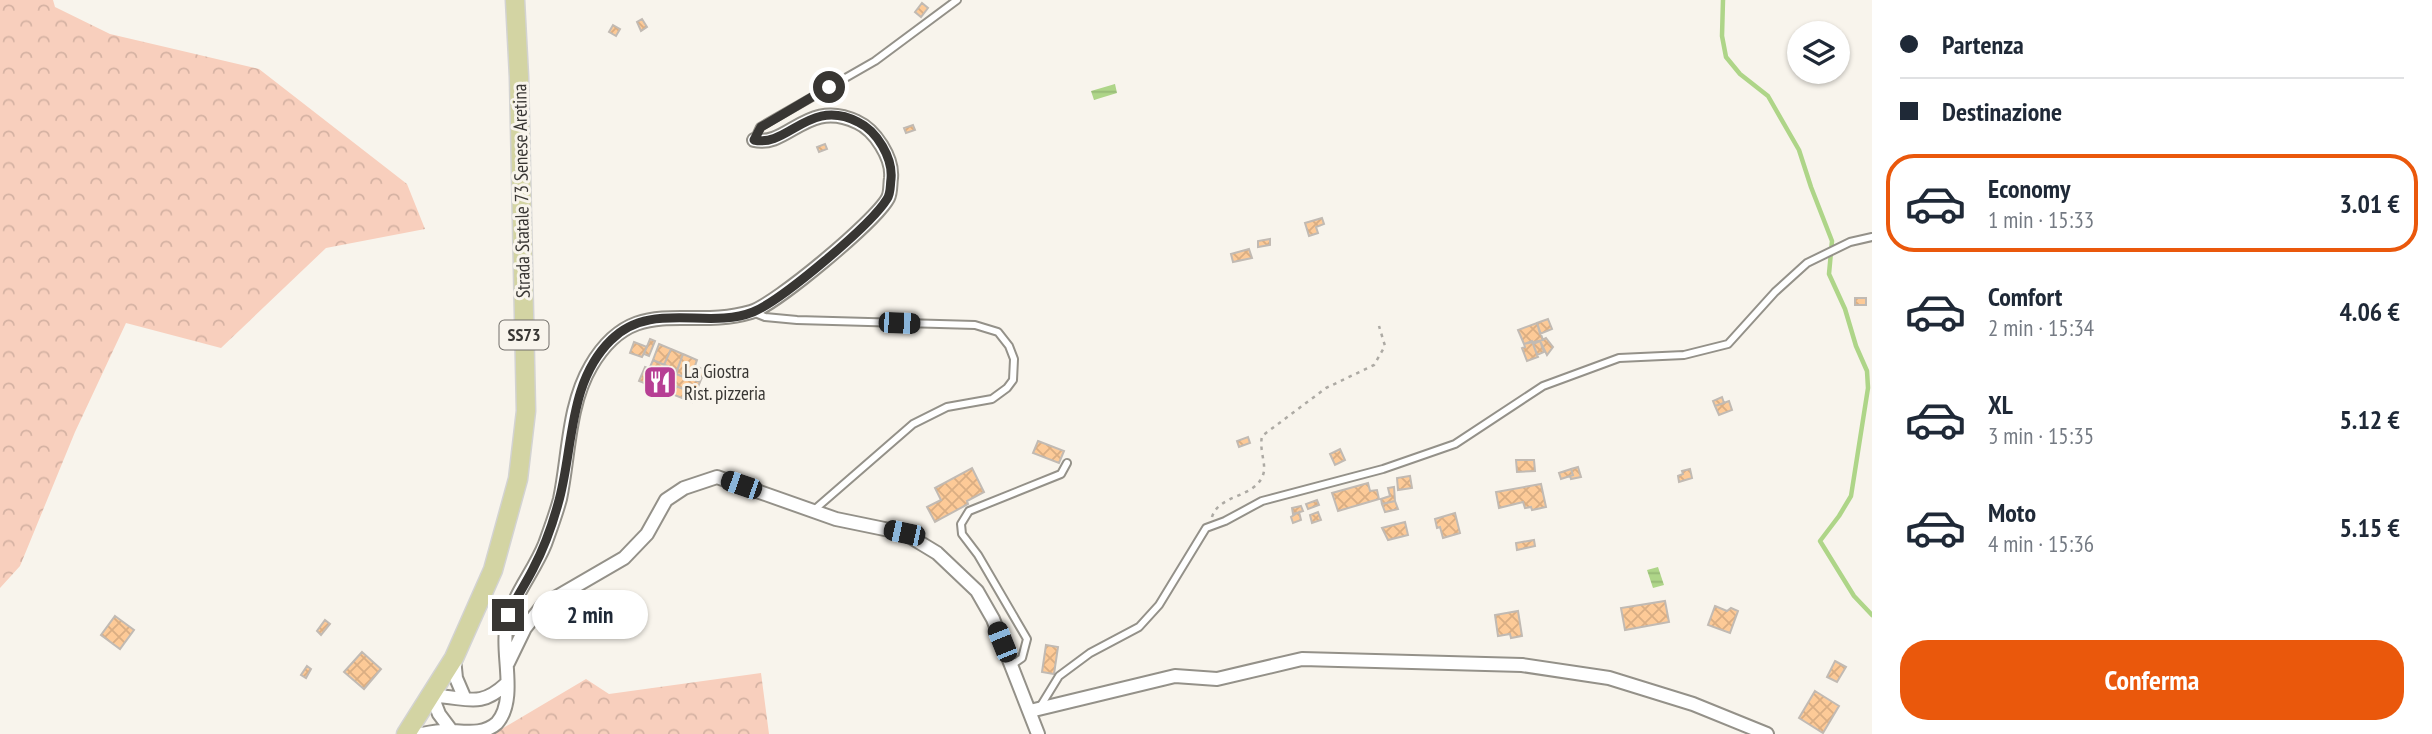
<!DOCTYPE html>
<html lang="it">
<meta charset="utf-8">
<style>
body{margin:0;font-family:"PT Sans Narrow",sans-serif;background:#f2f2f3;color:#1f2937;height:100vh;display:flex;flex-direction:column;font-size:26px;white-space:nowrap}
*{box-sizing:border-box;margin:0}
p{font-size:23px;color:#747a83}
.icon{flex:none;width:38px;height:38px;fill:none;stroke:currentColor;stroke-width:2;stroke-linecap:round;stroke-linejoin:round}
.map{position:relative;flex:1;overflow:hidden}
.side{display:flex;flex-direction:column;background:#fff;width:560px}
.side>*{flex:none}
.banner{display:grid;align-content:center;height:154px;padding:0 28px;background:#fff}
.tools{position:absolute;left:1787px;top:21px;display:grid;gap:14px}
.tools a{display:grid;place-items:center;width:63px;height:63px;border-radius:50%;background:#fff;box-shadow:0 2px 5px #0004;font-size:35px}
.end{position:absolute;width:32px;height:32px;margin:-16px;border:9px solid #383633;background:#fff;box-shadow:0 0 0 4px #fff}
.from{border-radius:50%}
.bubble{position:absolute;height:49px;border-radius:24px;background:#fff;box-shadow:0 2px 5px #0004;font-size:23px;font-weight:700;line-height:49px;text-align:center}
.car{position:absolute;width:21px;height:42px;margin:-21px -10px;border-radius:9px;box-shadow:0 0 5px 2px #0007;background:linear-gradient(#222 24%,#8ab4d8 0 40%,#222 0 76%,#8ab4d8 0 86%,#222 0)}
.banner b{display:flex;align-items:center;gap:24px;height:66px;font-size:26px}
.banner b+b{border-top:2px solid #e0e1e3}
.banner i{width:18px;height:18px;background:#1f2937}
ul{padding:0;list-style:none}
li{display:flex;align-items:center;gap:21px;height:98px;margin:0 14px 10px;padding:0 14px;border:4px solid transparent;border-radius:28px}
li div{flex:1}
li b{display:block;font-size:26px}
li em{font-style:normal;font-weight:700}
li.on{border-color:#ea580c}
li>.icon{width:63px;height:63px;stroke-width:1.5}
.primary-button{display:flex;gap:14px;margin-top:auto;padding:14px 28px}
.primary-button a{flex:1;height:80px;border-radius:28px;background:#ea580c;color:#fff;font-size:28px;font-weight:700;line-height:80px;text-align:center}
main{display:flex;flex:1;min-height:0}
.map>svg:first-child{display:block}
.forest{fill:url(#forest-crowns)}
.water{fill:url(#water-rules)}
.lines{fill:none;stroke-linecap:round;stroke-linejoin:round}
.stream{stroke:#aed588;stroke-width:4.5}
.building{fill:url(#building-cross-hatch);stroke:#c1bab3;stroke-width:2}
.lane-casing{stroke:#949189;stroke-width:10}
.street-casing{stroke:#949189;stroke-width:16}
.primary-casing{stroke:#d3d3d2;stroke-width:21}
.path{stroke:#adaaa4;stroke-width:2.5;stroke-dasharray:3.5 5;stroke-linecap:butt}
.lane{stroke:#fff;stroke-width:6}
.street{stroke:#fff;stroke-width:12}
.primary{stroke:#d3d4a3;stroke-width:18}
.route{stroke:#383633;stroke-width:9}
.labels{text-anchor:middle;stroke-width:6;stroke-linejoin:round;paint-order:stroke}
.shield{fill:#f8f4ec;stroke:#726f6a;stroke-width:2}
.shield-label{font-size:18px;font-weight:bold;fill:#383633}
.street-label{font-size:19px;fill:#383633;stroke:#f8f4ec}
.poi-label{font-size:19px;fill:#383633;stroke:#f8f4ec;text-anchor:start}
</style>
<main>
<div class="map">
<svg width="1872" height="734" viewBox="0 0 1872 734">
<defs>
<pattern id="forest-crowns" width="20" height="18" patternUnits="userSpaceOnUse" patternTransform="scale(1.75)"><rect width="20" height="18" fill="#f8cfbd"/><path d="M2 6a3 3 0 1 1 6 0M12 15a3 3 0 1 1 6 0" fill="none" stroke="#d5b2a3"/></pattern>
<pattern id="water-rules" width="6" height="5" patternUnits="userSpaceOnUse" patternTransform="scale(1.75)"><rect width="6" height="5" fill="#aed588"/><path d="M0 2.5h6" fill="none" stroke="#96b776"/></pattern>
<pattern id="building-cross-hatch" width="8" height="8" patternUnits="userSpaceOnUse" patternTransform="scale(1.75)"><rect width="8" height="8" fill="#fdca97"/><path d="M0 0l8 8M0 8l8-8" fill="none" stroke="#daae83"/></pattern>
</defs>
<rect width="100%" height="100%" fill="#f8f4ec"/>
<path class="forest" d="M0 0H53L55 7 110 34 259 69 407 184 425 229 326 248 221 348 126 323 75 432 20 566 0 588Z
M761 673 769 734H493L586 679 609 694Z"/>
<path class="water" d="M1115 84 1117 93 1094 100 1091 91Z
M1658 567 1664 585 1653 588 1647 570Z"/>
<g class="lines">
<path class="stream" d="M1723 0 1722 36 1726 57 1740 74 1768 96 1799 150 1811 187 1832 241 1829 274 1845 309 1856 346 1867 371 1868 388 1851 496 1839 516 1820 541 1854 596 1872 615"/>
</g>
<path class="building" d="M922 3 928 8 921 17 915 12Z
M642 19 647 27 641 31 637 22Z
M613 25 620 29 616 36 609 32Z
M913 125 915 130 906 133 904 128Z
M825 144 827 149 819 152 817 147Z
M1322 218 1324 224 1316 227 1318 233 1309 236 1305 223Z
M1270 239V245L1258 247V241Z
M1249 249 1252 258 1233 262 1231 254Z
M1855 298H1866V305H1855Z
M1548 319 1552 329 1540 334 1537 323Z
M1537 323 1543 340 1524 344 1518 330Z
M1546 338 1553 347 1547 355 1540 341Z
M650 339 655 341 649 356 644 354Z
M1532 341 1538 357 1527 361 1522 348 1525 347 1524 344Z
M1540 341 1544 352 1537 355 1533 344Z
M634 342 647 347 642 357 630 353Z
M659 344 671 349 664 365 653 360Z
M671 349 683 354 677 370 664 365Z
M683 354 697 360 690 380 676 374Z
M653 360 677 370 676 374 700 382 695 394 647 374Z
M695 366 705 370 700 382 690 378Z
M645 367 649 369 647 374 695 394 692 402 639 381Z
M1722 397 1724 403 1715 406 1713 401Z
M1729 401 1732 410 1719 415 1715 406Z
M1248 437 1250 443 1239 447 1237 441Z
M1038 441 1064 451 1059 463 1033 453Z
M1340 449 1345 460 1335 465 1330 454Z
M1516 460H1534L1535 471 1517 472Z
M1578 467 1581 477 1571 479 1570 476 1573 475 1571 469Z
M972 468 984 492 967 501 968 504 935 522 927 507 941 500 935 488Z
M1571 469 1573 475 1561 479 1559 473Z
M1690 469 1692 478 1679 482 1678 476 1683 474 1682 471Z
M1410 476 1412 488 1398 490 1397 478Z
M1368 483 1370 491 1377 490 1379 499 1338 511 1332 493Z
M1541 484 1546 507 1532 510 1531 507 1525 508 1523 502 1499 508 1496 492Z
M1394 487 1395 501 1382 504 1381 499 1390 496 1388 488Z
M1317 500 1319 505 1308 509 1306 504Z
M1395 501 1398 509 1385 512 1382 504Z
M1301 506 1303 511 1293 514 1292 508Z
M1299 512 1301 520 1293 523 1291 517Z
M1318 512 1321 520 1312 523 1310 515Z
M1455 513 1460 533 1443 538 1440 527 1437 528 1435 519Z
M1405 522 1408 535 1388 540 1382 528Z
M1534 540 1535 546 1517 550 1516 543Z
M1665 601 1669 622 1625 630 1621 608Z
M1715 606 1727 611 1731 608 1738 611 1730 633 1708 625Z
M1518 611 1522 636 1511 638 1510 634 1498 636 1495 615Z
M115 616 134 630 120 649 101 635Z
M325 620 330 624 321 635 317 631Z
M1046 645 1058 647 1054 674 1042 672Z
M362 652 381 669 364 689 344 672Z
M1835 661 1846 667 1837 682 1827 677Z
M307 666 311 669 306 678 301 675Z
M1815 691 1839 706 1823 733 1799 718Z"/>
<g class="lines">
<g class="lane-casing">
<path id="lane" d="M754 140 760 127 875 61 957 0
M755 313 765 317 797 320 975 325 998 332 1009 346 1014 359 1013 380 1007 388 992 399 947 407 913 424 814 510
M1012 665 1022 658 1027 639 978 555 962 534 961 524 969 511 1061 474 1067 463
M1040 707 1059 676 1090 653 1139 627 1159 605 1206 528 1225 521 1262 501 1383 469 1455 444 1543 386 1619 358 1684 355 1728 344 1775 292 1807 263 1850 242 1872 237"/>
</g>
<g class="street-casing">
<path id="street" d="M454 658 456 678 465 699
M508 663 525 628 543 605 624 558 647 534 666 500 684 488 717 477 836 519 904 533 937 553 977 591 993 619 1038 734
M1030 711 1175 676 1217 679 1302 659 1522 665 1609 678 1693 704 1767 734
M451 730 439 714 432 696C466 696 478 710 506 684
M422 734C432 732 443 730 453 731 469 732 485 734 497 723 517 700 502 656 506 630 510 598 533 574 545 544 550 530 556 514 560 499 569 456 568 405 591 366 634 292 687 331 751 312 775 305 876 221 888 198 891 192 890 184 891 178 893 158 875 130 857 122 807 98 788 148 754 140"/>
</g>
<g class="primary-casing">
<path id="primary" d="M406 734 454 658 493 570 518 479 526 411 519 77 515 0"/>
</g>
<path class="path" d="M1212 517C1219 494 1255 498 1263 475 1267 465 1259 451 1262 436L1326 388 1374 365 1385 346 1379 326"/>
<use href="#lane" class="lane"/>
<use href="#street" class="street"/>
<use href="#primary" class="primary"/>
</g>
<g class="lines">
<path class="route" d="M508 615C515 599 525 585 533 569 544 548 552 526 558 504 574 450 567 383 611 340 650 300 708 330 753 312 782 300 871 225 887 199 891 193 890 186 891 179 893 158 877 131 858 122 809 97 788 148 754 140L761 127 829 87"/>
</g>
<defs>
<g id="restaurant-square" transform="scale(1.75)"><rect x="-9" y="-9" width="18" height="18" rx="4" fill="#b73f94" stroke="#f8f4ec"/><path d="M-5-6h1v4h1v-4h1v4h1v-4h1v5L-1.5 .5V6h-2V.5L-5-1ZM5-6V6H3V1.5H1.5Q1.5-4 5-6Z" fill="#fff"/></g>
</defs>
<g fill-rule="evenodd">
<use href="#restaurant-square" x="660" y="382"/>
</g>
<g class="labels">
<rect class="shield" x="499.5" y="320.5" width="49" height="29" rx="5"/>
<g class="shield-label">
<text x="524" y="341">SS73</text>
</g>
<g class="street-label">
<text transform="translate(521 191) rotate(-91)" y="7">Strada Statale 73 Senese Aretina</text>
</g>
<g class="poi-label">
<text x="684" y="378">La Giostra<tspan x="684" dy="22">Rist. pizzeria</tspan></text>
</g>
</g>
</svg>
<div class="tools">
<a><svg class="icon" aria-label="layers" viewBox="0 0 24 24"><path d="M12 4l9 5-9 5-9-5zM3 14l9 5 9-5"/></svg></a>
</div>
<i class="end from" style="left:829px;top:87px"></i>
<i class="end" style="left:508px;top:615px"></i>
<div class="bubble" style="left:532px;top:590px;width:116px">2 min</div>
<i class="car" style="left:899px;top:323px;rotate:92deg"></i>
<i class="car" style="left:741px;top:485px;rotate:289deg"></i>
<i class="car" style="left:904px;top:533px;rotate:282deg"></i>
<i class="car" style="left:1002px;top:642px;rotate:338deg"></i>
</div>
<section class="side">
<div class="banner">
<b><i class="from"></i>Partenza</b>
<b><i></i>Destinazione</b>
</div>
<ul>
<li class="on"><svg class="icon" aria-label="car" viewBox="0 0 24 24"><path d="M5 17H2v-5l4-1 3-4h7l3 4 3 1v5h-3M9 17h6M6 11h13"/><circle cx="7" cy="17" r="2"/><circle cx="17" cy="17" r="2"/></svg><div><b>Economy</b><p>1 min · 15:33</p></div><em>3.01 €</em></li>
<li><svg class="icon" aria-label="car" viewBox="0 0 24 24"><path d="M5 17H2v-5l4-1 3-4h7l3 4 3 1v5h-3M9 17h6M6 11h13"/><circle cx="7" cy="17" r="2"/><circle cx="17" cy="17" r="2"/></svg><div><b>Comfort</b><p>2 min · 15:34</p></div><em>4.06 €</em></li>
<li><svg class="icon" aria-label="car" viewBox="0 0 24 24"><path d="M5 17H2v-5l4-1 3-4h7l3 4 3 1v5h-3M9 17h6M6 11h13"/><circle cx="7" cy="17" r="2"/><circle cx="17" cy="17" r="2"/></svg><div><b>XL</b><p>3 min · 15:35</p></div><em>5.12 €</em></li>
<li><svg class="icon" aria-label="car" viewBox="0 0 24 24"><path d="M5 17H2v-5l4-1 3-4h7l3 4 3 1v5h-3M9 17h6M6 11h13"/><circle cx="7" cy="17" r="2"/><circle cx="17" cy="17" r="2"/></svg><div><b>Moto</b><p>4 min · 15:36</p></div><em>5.15 €</em></li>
</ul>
<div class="primary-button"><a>Conferma</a></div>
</section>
</main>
